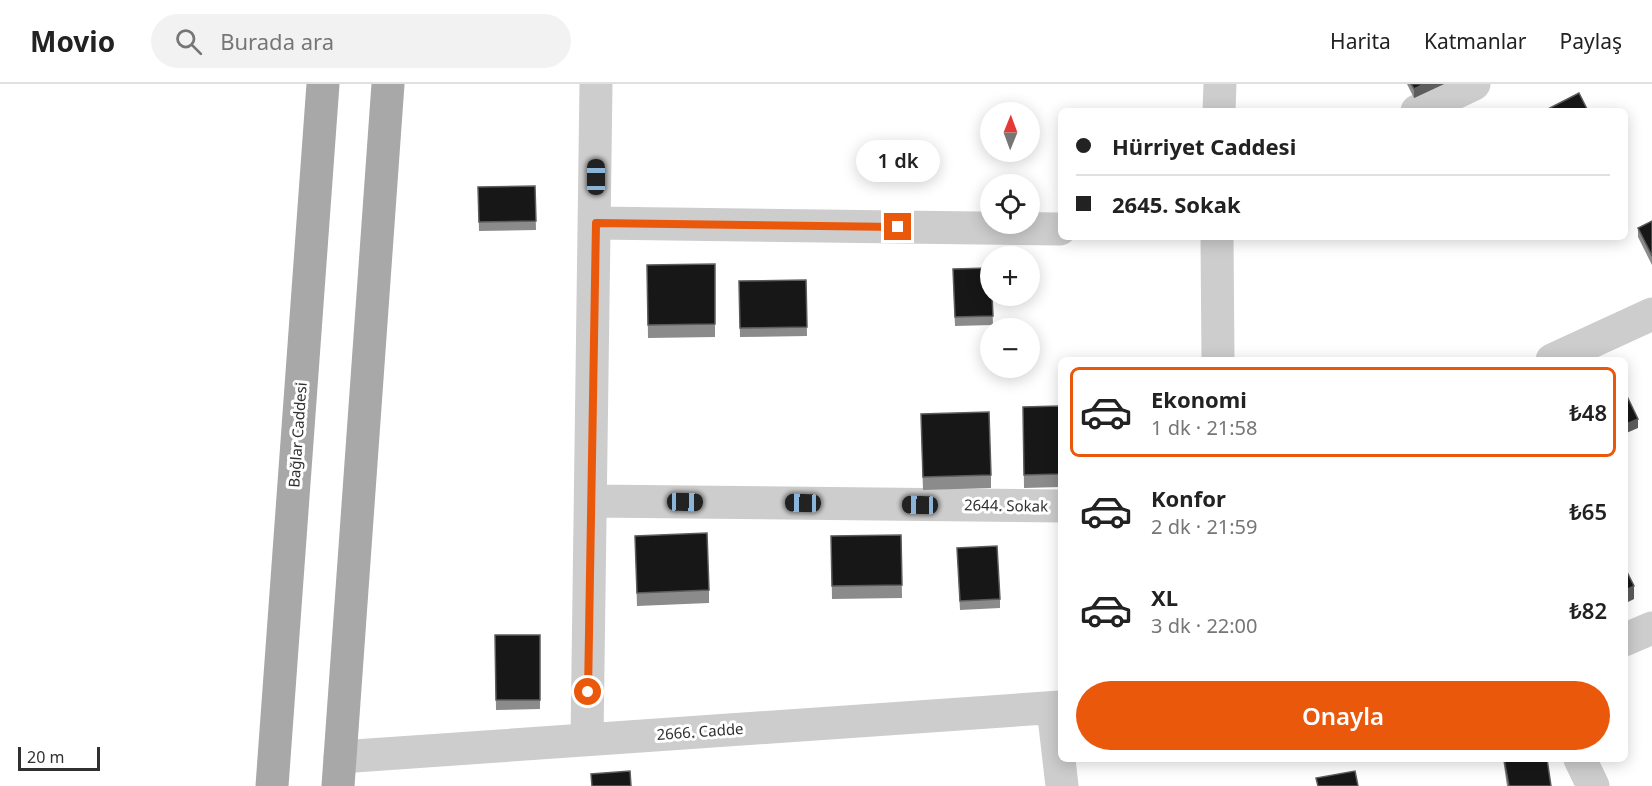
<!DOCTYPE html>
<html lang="tr">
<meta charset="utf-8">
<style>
body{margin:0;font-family:"Noto Sans",sans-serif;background:#f2f2f2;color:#222;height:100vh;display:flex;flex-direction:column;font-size:22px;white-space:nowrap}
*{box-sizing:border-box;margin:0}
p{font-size:20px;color:#767676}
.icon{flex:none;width:33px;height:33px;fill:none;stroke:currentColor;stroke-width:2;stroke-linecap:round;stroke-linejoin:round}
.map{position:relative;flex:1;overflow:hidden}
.sheet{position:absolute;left:1058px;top:273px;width:570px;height:405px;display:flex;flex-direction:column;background:#fff;border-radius:9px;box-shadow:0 3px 15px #0003}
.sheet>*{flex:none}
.banner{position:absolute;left:1058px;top:24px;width:570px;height:132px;border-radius:9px;box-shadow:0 3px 15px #0003;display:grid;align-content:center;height:132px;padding:0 18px;background:#fff}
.needle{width:39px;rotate:1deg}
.fabs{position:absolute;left:980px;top:18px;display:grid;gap:12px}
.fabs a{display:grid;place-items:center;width:60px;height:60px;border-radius:50%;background:#fff;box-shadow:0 3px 15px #0003;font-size:30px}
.scale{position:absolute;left:18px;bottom:15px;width:82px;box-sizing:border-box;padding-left:6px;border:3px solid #303030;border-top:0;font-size:16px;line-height:21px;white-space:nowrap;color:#303030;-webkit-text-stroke:4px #fff;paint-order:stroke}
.end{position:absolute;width:27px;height:27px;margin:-14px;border:8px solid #ea580c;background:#fff;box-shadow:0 0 0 3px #fff}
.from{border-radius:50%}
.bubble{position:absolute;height:42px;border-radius:21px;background:#fff;box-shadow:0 3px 15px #0003;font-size:20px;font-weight:600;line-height:42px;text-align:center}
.car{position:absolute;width:18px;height:36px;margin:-18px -9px;border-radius:8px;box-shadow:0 0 4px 2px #0007;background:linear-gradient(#222 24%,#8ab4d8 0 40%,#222 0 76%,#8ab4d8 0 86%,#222 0)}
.banner b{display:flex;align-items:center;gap:21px;height:57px;font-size:22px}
.banner b+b{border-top:2px solid #e0e0e0}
.banner i{width:15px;height:15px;background:#222}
ul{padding:10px 0 0;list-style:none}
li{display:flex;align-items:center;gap:18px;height:90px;margin:0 12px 9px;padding:0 6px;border:3px solid transparent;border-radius:9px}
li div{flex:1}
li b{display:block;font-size:22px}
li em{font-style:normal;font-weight:600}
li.active{border-color:#ea580c}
li>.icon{width:54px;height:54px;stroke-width:1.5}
.cta{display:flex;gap:12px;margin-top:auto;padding:12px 18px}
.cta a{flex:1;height:69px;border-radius:36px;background:#ea580c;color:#fff;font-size:24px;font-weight:600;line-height:69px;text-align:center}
header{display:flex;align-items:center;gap:36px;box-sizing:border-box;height:84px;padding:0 30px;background:#fff;border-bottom:2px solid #e0e0e0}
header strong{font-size:28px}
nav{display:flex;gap:33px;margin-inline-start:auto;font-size:21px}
.search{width:420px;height:54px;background:#f2f2f2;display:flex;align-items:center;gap:15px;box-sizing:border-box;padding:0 21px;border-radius:33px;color:#767676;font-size:22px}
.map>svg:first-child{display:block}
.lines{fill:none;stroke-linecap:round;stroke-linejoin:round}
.minor{stroke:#cdcdcd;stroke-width:33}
.major{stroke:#a8a8a8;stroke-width:33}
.wall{fill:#8b8b8b}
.shaded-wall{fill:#5d5d5d}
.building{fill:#171717;stroke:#5d5d5d;stroke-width:1.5}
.route{stroke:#ea580c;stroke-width:8}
.labels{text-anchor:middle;stroke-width:6;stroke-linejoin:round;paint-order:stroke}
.street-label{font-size:15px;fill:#303030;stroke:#fff}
</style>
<header>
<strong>Movio</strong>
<div class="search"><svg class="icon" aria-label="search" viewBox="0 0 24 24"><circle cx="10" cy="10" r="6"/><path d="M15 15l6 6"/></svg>Burada ara</div>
<nav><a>Harita</a><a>Katmanlar</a><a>Paylaş</a></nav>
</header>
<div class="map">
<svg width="1652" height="702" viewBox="0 0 1652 702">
<rect width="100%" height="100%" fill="#fff"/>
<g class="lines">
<path class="minor" d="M1219 27 1220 0
M1417 27 1474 0
M596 139 1060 145
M1217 153 1218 276
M1552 276 1652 230
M592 417 1060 422
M1624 556 1652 544
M1053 624 1062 702
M587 655 596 0
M340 673 1060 623
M1580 675 1593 702"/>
<path class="major" d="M272 702 323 0
M338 702 388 0"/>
</g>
<path class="wall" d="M1407 0H1444L1414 14Z
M535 102 536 146 479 147 478 103Z
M1652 137V181L1638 153V144Z
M715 180V253L648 254 647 181Z
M953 194 992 212 993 241 955 242Z
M806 196 807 252 740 253 739 197Z
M1060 322V403L1024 404 1023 323Z
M921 343 991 391V404L923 406Z
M901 451 902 514 832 515 831 452Z
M635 452 709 506V519L637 522Z
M957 464 1000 515V524L960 526Z
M495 551H540V625L496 626Z
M1503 675H1547L1551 702H1507Z"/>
<path class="shaded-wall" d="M1424 0H1444L1414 14V5Z
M1638 335V344L1624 350V341Z
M1634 502V515L1624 520V507Z"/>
<path class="building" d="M1411 0H1424L1414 5Z
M1579 9 1588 27H1546V26Z
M535 102 536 137 479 138 478 103Z
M1652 137V172L1638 144Z
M715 180V240L648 241 647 181Z
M990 184V212H992L993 232 955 233 953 185Z
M806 196 807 243 740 244 739 197Z
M1624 306 1638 335 1624 341Z
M1060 322V390L1024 391 1023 323Z
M989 328 991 391 923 393 921 330Z
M707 449 709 506 637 509 635 452Z
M901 451 902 501 832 502 831 452Z
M997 462 1000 515 960 517 957 464Z
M1624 482 1634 502 1624 507Z
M495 551H540V616H496Z
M1504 675H1547L1551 702H1509Z
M630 687 631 702H592L591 690Z
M1355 687 1358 702H1318L1316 694Z"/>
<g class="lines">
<path class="route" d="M588 608 596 139 898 143"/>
</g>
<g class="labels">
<g class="street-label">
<text transform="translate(298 351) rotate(-86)" y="5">Bağlar Caddesi</text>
<text transform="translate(1006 422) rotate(1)" y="5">2644. Sokak</text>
<text transform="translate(700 648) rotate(-4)" y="5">2666. Cadde</text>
</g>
</g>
</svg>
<div class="fabs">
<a><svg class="needle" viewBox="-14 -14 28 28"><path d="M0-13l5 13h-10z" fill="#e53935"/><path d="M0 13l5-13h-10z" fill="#767676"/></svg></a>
<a><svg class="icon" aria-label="locate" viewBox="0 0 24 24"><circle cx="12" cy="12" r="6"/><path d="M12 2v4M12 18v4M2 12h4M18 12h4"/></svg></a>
<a>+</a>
<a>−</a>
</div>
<div class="scale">20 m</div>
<i class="end from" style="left:588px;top:608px"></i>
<i class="end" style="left:898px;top:143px"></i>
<div class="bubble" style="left:856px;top:56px;width:84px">1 dk</div>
<i class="car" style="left:596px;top:93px;rotate:0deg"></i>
<i class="car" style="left:685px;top:418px;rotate:91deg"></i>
<i class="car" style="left:803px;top:419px;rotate:271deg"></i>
<i class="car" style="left:920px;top:421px;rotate:271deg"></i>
<div class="banner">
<b><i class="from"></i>Hürriyet Caddesi</b>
<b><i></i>2645. Sokak</b>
</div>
<section class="sheet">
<ul>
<li class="active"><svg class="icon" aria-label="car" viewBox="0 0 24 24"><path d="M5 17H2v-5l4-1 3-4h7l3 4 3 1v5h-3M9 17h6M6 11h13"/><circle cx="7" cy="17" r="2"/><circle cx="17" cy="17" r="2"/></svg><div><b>Ekonomi</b><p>1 dk · 21:58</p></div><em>₺48</em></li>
<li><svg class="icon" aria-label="car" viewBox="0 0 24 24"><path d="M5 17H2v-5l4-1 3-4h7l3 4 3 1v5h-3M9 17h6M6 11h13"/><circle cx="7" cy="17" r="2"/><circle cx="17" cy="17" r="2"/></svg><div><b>Konfor</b><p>2 dk · 21:59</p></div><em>₺65</em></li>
<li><svg class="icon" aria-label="car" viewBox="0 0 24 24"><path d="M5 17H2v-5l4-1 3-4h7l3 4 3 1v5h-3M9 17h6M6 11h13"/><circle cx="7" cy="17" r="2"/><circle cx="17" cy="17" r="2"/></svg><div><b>XL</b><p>3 dk · 22:00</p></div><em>₺82</em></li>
</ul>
<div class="cta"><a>Onayla</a></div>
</section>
</div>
